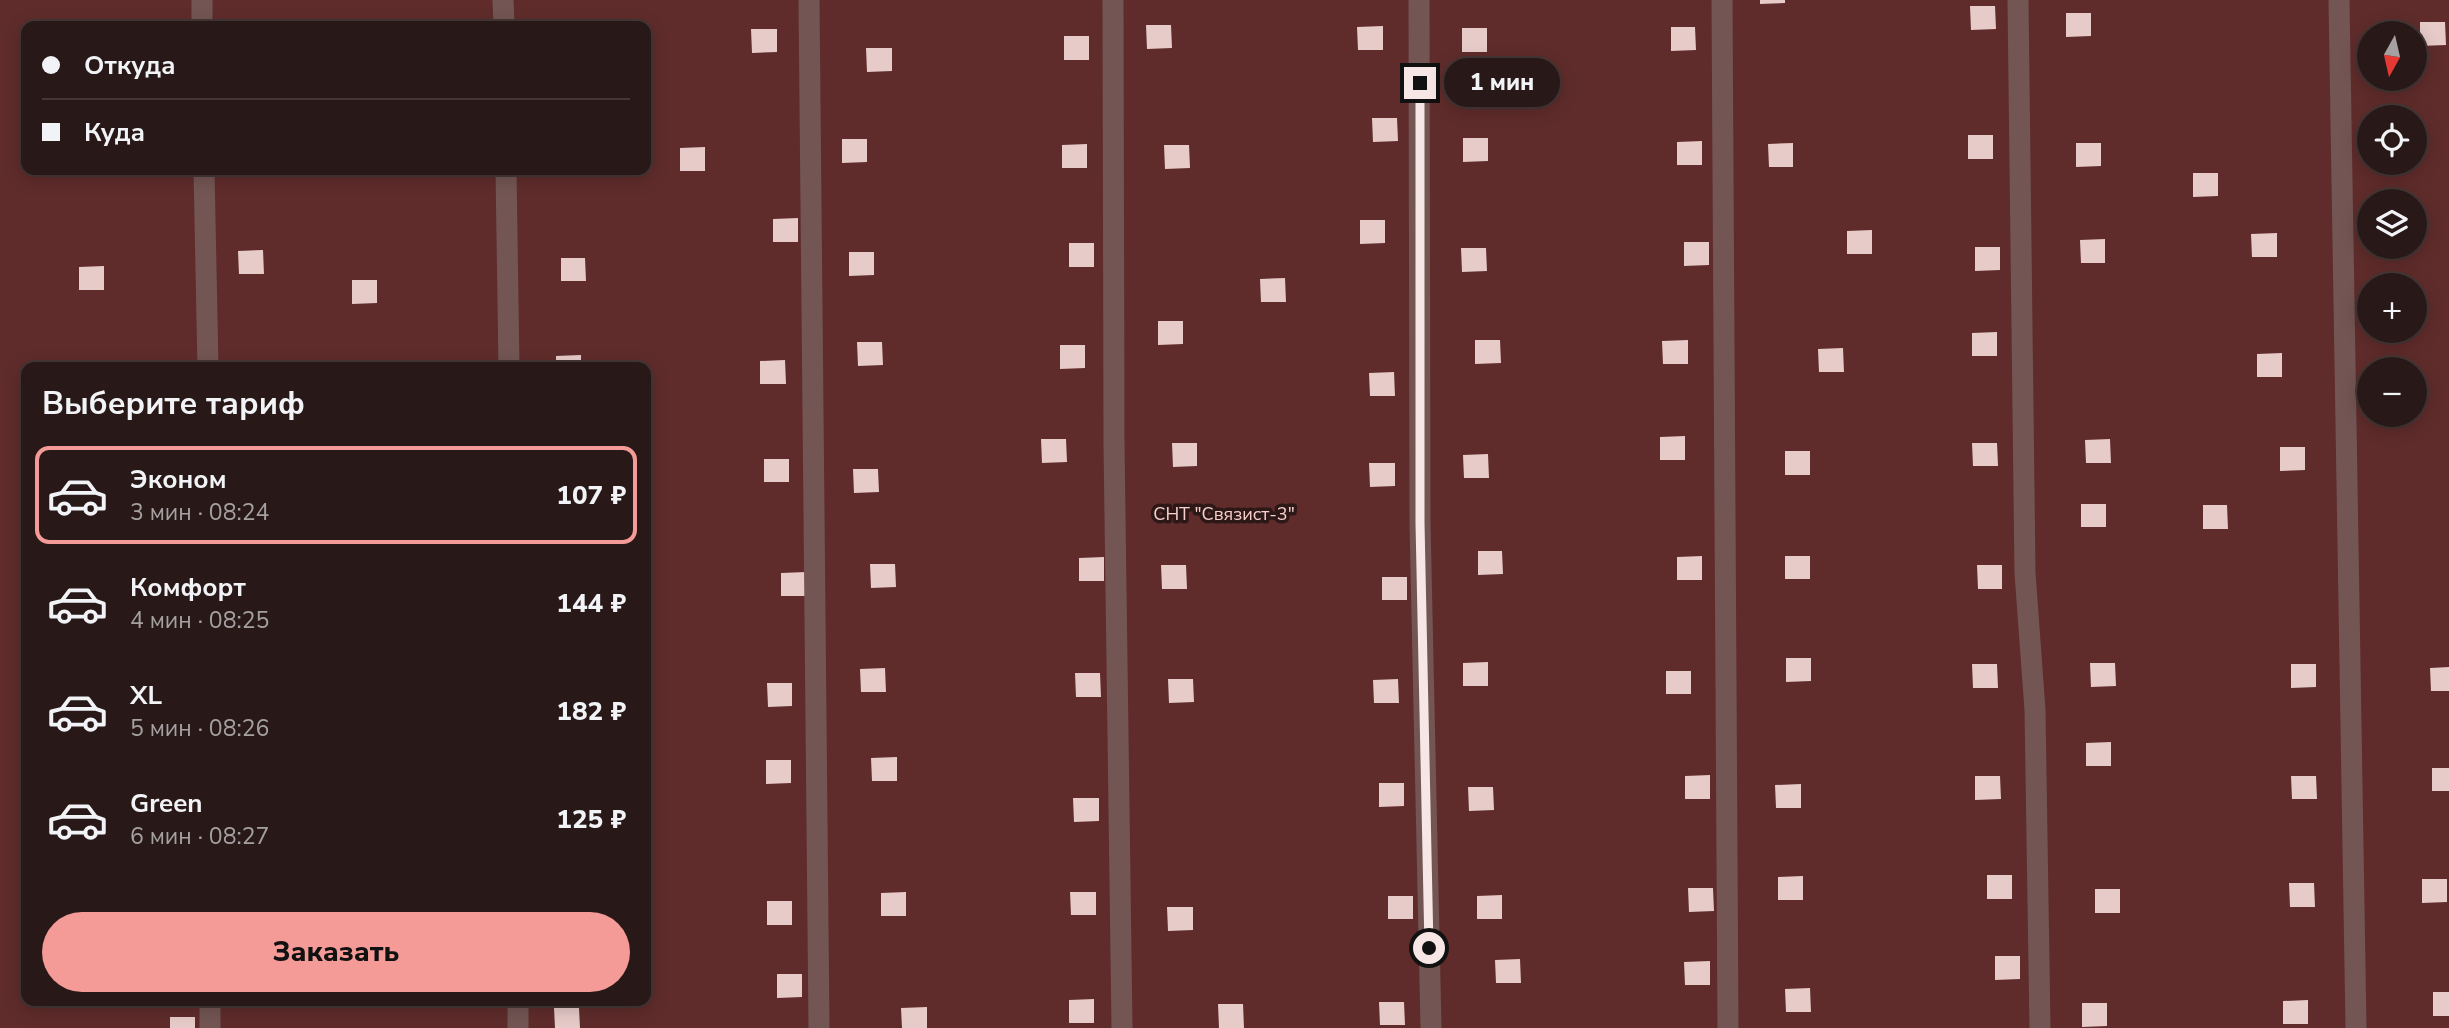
<!DOCTYPE html>
<html lang="ru">
<meta charset="utf-8">
<style>
body{margin:0;font-family:"Nunito Sans",sans-serif;background:#302221;color:#f1f3f6;height:100vh;display:flex;flex-direction:column;font-size:26px;white-space:nowrap}
*{box-sizing:border-box;margin:0}
p{font-size:23px;color:#a5a0a2}
.icon{flex:none;width:38px;height:38px;fill:none;stroke:currentColor;stroke-width:2;stroke-linecap:round;stroke-linejoin:round}
.map{position:relative;flex:1;overflow:hidden}
.details{position:absolute;left:21px;top:362px;width:630px;height:644px;display:flex;flex-direction:column;background:#281918;border-radius:14px;box-shadow:0 4px 18px #0003,0 0 0 2px #443837}
.details>*{flex:none}
.guide{position:absolute;left:21px;top:21px;width:630px;height:154px;border-radius:14px;box-shadow:0 4px 18px #0003,0 0 0 2px #443837;display:grid;align-content:center;height:154px;padding:0 21px;background:#281918}
.needle{width:46px;rotate:188deg}
.fabs{position:absolute;left:2357px;top:21px;display:grid;gap:14px}
.fabs a{display:grid;place-items:center;width:70px;height:70px;border-radius:50%;background:#281918;box-shadow:0 4px 18px #0003,0 0 0 2px #443837;font-size:35px}
.end{position:absolute;width:32px;height:32px;margin:-16px;border:9px solid #f6e7e6;background:#111;box-shadow:0 0 0 4px #111}
.from{border-radius:50%}
.bubble{position:absolute;height:49px;border-radius:24px;background:#281918;box-shadow:0 4px 18px #0003,0 0 0 2px #443837;font-size:23px;font-weight:800;line-height:49px;text-align:center}
.guide b{display:flex;align-items:center;gap:24px;height:66px;font-size:26px}
.guide b+b{border-top:2px solid #443837}
.guide i{width:18px;height:18px;background:#f1f3f6}
ul{padding:0;list-style:none}
li{display:flex;align-items:center;gap:21px;height:98px;margin:0 14px 10px;padding:0 7px;border:4px solid transparent;border-radius:14px}
li div{flex:1}
li b{display:block;font-size:26px}
li em{font-style:normal;font-weight:800}
li.active{border-color:#f59b97}
li>.icon{width:63px;height:63px;stroke-width:1.5}
h2{padding:0 21px;font-size:32px;line-height:84px}
.button{display:flex;gap:14px;margin-top:auto;padding:14px 21px}
.button a{flex:1;height:80px;border-radius:42px;background:#f59b97;color:#111;font-size:28px;font-weight:800;line-height:80px;text-align:center}
.map>svg:first-child{display:block}
.green{fill:#5f2c2b;fill-rule:evenodd}
.building{fill:#e7cbc9}
.lines{fill:none;stroke-linecap:round;stroke-linejoin:round}
.lane{stroke:#735654;stroke-width:21}
.route{stroke:#f6e7e6;stroke-width:9}
.labels{text-anchor:middle;stroke-width:7;stroke-linejoin:round;paint-order:stroke}
.park-label{font-size:18px;fill:#f9cfcc;stroke:#2c1817}
</style>
<div class="map">
<svg width="2449" height="1028" viewBox="0 0 2449 1028">
<rect width="100%" height="100%" fill="#362120"/>
<path class="green" d="M0 0H2449V1028H0ZM26 26H646V170H26ZM2370 33H2415V79H2370ZM2370 117H2415V163H2370ZM2370 201H2415V247H2370ZM2370 285H2415V331H2370ZM26 368H646V1001H26ZM2370 369H2415V415H2370Z"/>
<path class="building" d="M1760 0H1785V3L1760 4Z
M1970 6H1995L1996 29 1971 30Z
M2066 13H2091V36L2066 37Z
M2420 22H2445L2446 45 2420 46Z
M1146 25H1171L1172 48 1147 49Z
M1383 26V50H1358L1357 27Z
M1671 27H1695L1696 50 1671 51Z
M1462 28H1487V52H1462Z
M751 29H777V52L752 53Z
M1064 36H1089V60H1064Z
M866 48H892V71L867 72Z
M1372 118H1397L1398 141 1373 142Z
M1968 135H1993V159H1968Z
M1463 138H1488V161L1463 162Z
M842 139H867V162L842 163Z
M1702 141V165H1677V142Z
M1793 143V167H1769L1768 144Z
M2076 143H2101V166L2076 167Z
M1087 144V168H1062V145Z
M1164 145H1189L1190 168 1165 169Z
M705 147V171H680V148Z
M2193 173H2218V196L2193 197Z
M798 218V242H773V219Z
M1360 220H1385V243L1360 244Z
M1872 230V254H1847V231Z
M2277 233V257H2252L2251 234Z
M2105 239V263H2081L2080 240Z
M1684 242H1709V265L1684 266Z
M1069 243H1094V267H1069Z
M1975 247H2000V270L1975 271Z
M1461 248H1486L1487 271 1462 272Z
M263 250 264 274H239L238 251Z
M849 252H874V275L849 276Z
M561 258H585L586 281H561Z
M104 266V290H79V267Z
M1285 278 1286 302H1261L1260 279Z
M352 280H377V303L352 304Z
M1158 321H1183V344L1158 345Z
M1997 332V356H1972V333Z
M1475 340H1500L1501 363 1475 364Z
M1688 340V364H1663L1662 341Z
M857 342H882L883 365 858 366Z
M1060 345H1085V368L1060 369Z
M1843 348 1844 372H1819L1818 349Z
M2282 353V377H2257V354Z
M581 355V368H556V356Z
M785 360 786 384H760V361Z
M1394 372 1395 396H1370L1369 373Z
M1685 436V460H1660V437Z
M1041 439H1066L1067 462 1042 463Z
M2110 439 2111 463H2086L2085 440Z
M1172 443H1197V466L1173 467Z
M1972 443H1997L1998 466H1973Z
M2280 447H2305V470L2280 471Z
M1785 451H1810V475H1785Z
M1488 454 1489 478H1464L1463 455Z
M764 459H789V482H764Z
M1369 463H1395V486L1370 487Z
M853 469H878L879 492 854 493Z
M2081 504H2106V527H2081Z
M2203 505H2227L2228 529H2203Z
M1478 551H1502L1503 574 1478 575Z
M1702 556V580H1677V557Z
M1785 556H1810V579H1785Z
M1104 557V581H1079V558Z
M870 564H895L896 587 871 588Z
M1161 565H1186L1187 589H1162Z
M1977 565H2002V589H1978Z
M806 572V596H781V573Z
M1382 577H1407V600H1382Z
M1786 658H1811V681L1786 682Z
M1488 662V686H1463V663Z
M2090 663H2115L2116 686 2091 687Z
M1972 664H1997L1998 688H1973Z
M2291 664H2316V687L2291 688Z
M2449 667V691H2431L2430 668Z
M885 668 886 692H861L860 669Z
M1666 671H1691V694H1666Z
M1075 673H1100L1101 697H1076Z
M1168 679H1193L1194 702 1169 703Z
M1398 679 1399 703H1374L1373 680Z
M767 683H792V706L768 707Z
M2111 742V766H2086V743Z
M897 757V781H872L871 758Z
M766 760H791V783L766 784Z
M2432 768H2449V791H2432Z
M1710 775V799H1685V776Z
M1975 776H2000L2001 799 1975 800Z
M2291 776H2316L2317 799H2292Z
M1379 783H1404V806L1379 807Z
M1801 784V808H1776L1775 785Z
M1468 787H1493L1494 810 1469 811Z
M1073 798H1099V821L1074 822Z
M1987 875H2012V899H1987Z
M1803 876V900H1778V877Z
M2422 879H2447V902L2422 903Z
M2289 883H2314L2315 907H2290Z
M1688 888H1713L1714 911 1689 912Z
M2095 889H2120V913H2095Z
M906 892V916H881V893Z
M1070 892H1096V915H1071Z
M1502 895V919H1477V896Z
M1388 896H1413V919H1388Z
M767 901H792V925H767Z
M1167 907H1193V930L1168 931Z
M1995 956H2020V979L1995 980Z
M1520 959 1521 983H1496L1495 960Z
M1710 961V985H1685L1684 962Z
M777 974H802V997L777 998Z
M1810 988 1811 1012H1786L1785 989Z
M2433 992H2449V1016H2433Z
M1094 999V1023H1069V1000Z
M2308 1000V1024H2283V1001Z
M1379 1002H1404L1405 1025H1380Z
M2082 1003H2107V1026L2082 1027Z
M1218 1004H1243L1244 1028H1219Z
M927 1007V1028H902L901 1008Z
M554 1008H579L580 1028H555Z
M170 1017H195V1028H170Z"/>
<g class="lines">
<path class="lane" d="M202 0V26
M503 0 504 26
M809 0 819 1028
M1113 0 1114 443 1122 1028
M1419 0 1420 523 1431 1028
M1722 0 1728 1028
M2018 0 2025 573 2035 710 2040 1028
M2339 0 2356 1028
M204 170 208 368
M506 170 509 368
M518 1001V1028
M210 1028V1001"/>
</g>
<g class="lines">
<path class="route" d="M1420 83V523L1429 948"/>
</g>
<g class="labels">
<g class="park-label">
<text x="1224" y="520">СНТ "Связист-3"</text>
</g>
</g>
</svg>
<div class="fabs">
<a><svg class="needle" viewBox="-14 -14 28 28"><path d="M0-13l5 13h-10z" fill="#e53935"/><path d="M0 13l5-13h-10z" fill="#a5a0a2"/></svg></a>
<a><svg class="icon" aria-label="locate" viewBox="0 0 24 24"><circle cx="12" cy="12" r="6"/><path d="M12 2v4M12 18v4M2 12h4M18 12h4"/></svg></a>
<a><svg class="icon" aria-label="layers" viewBox="0 0 24 24"><path d="M12 4l9 5-9 5-9-5zM3 14l9 5 9-5"/></svg></a>
<a>+</a>
<a>−</a>
</div>
<i class="end from" style="left:1429px;top:948px"></i>
<i class="end" style="left:1420px;top:83px"></i>
<div class="bubble" style="left:1444px;top:58px;width:116px">1 мин</div>
<div class="guide">
<b><i class="from"></i>Откуда</b>
<b><i></i>Куда</b>
</div>
<section class="details">
<h2>Выберите тариф</h2>
<ul>
<li class="active"><svg class="icon" aria-label="car" viewBox="0 0 24 24"><path d="M5 17H2v-5l4-1 3-4h7l3 4 3 1v5h-3M9 17h6M6 11h13"/><circle cx="7" cy="17" r="2"/><circle cx="17" cy="17" r="2"/></svg><div><b>Эконом</b><p>3 мин · 08:24</p></div><em>107 ₽</em></li>
<li><svg class="icon" aria-label="car" viewBox="0 0 24 24"><path d="M5 17H2v-5l4-1 3-4h7l3 4 3 1v5h-3M9 17h6M6 11h13"/><circle cx="7" cy="17" r="2"/><circle cx="17" cy="17" r="2"/></svg><div><b>Комфорт</b><p>4 мин · 08:25</p></div><em>144 ₽</em></li>
<li><svg class="icon" aria-label="car" viewBox="0 0 24 24"><path d="M5 17H2v-5l4-1 3-4h7l3 4 3 1v5h-3M9 17h6M6 11h13"/><circle cx="7" cy="17" r="2"/><circle cx="17" cy="17" r="2"/></svg><div><b>XL</b><p>5 мин · 08:26</p></div><em>182 ₽</em></li>
<li><svg class="icon" aria-label="car" viewBox="0 0 24 24"><path d="M5 17H2v-5l4-1 3-4h7l3 4 3 1v5h-3M9 17h6M6 11h13"/><circle cx="7" cy="17" r="2"/><circle cx="17" cy="17" r="2"/></svg><div><b>Green</b><p>6 мин · 08:27</p></div><em>125 ₽</em></li>
</ul>
<div class="button"><a>Заказать</a></div>
</section>
</div>
